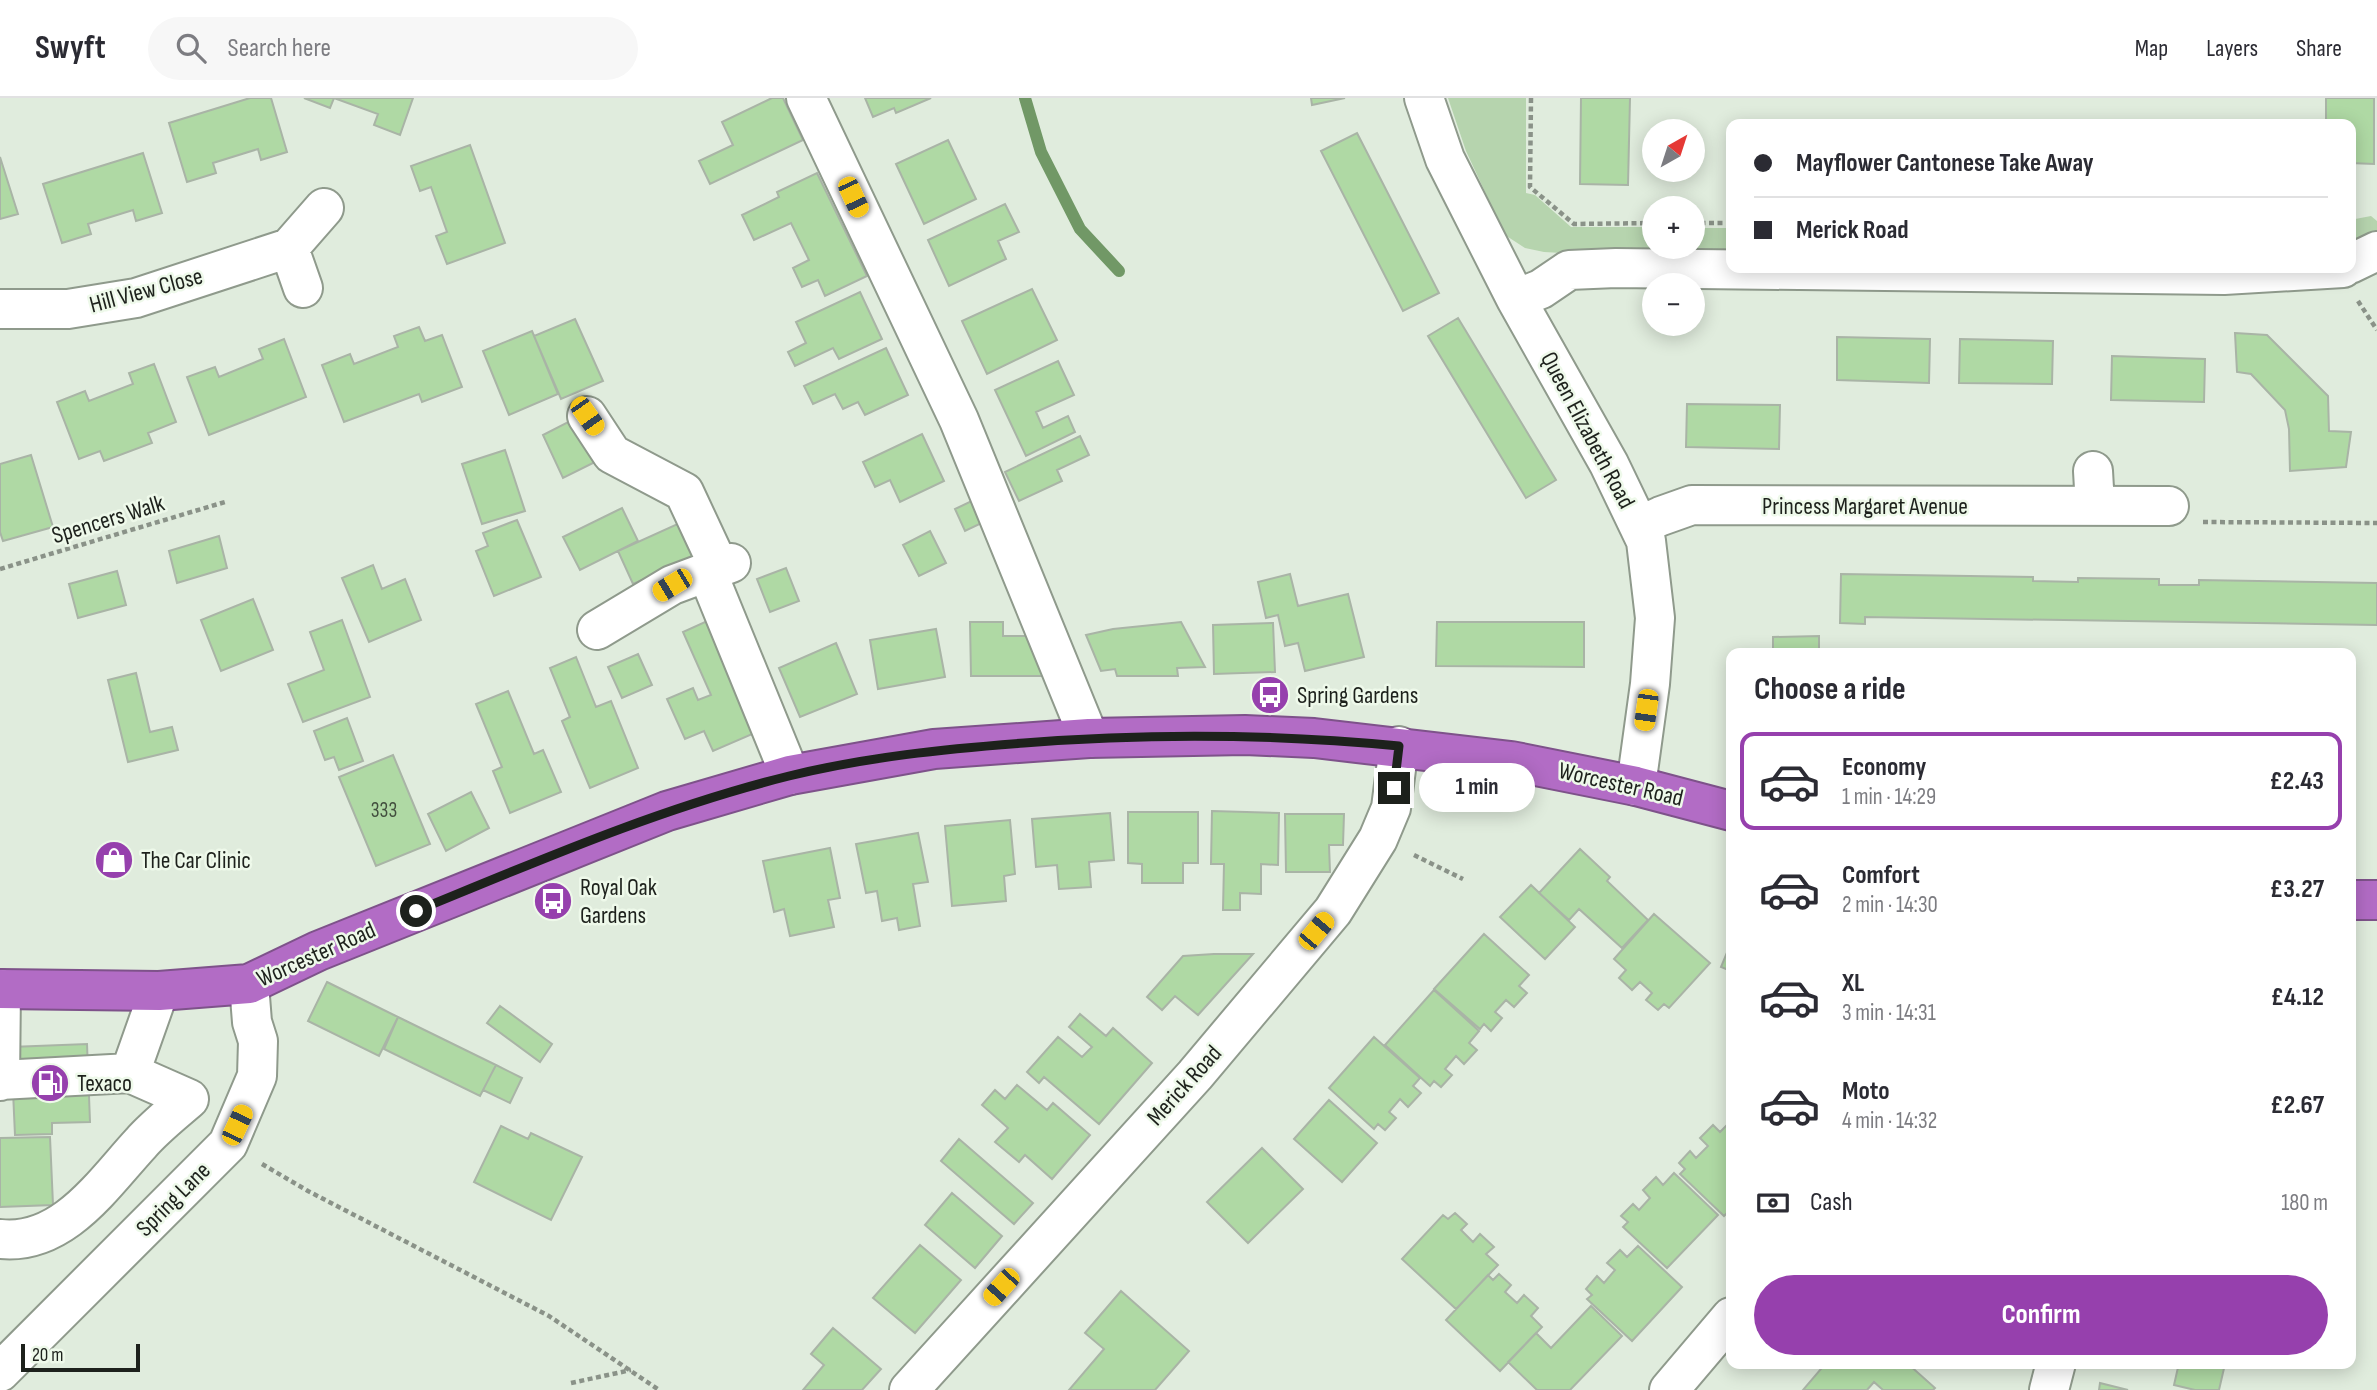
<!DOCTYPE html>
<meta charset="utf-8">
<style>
body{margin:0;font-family:"Sofia Sans Condensed",sans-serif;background:#f7f7f7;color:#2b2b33;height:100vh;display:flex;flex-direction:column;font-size:26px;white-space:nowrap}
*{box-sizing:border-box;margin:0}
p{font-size:23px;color:#7c7c81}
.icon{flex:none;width:38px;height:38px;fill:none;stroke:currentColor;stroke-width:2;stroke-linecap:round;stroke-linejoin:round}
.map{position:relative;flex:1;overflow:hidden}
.side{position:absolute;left:1726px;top:550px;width:630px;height:721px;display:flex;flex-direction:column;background:#fff;border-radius:14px;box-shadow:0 4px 18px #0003}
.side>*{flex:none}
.top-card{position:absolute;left:1726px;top:21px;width:630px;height:154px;border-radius:14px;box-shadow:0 4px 18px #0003;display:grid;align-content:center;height:154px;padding:0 28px;background:#fff}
.needle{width:46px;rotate:39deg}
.fabs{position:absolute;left:1642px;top:21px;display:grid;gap:14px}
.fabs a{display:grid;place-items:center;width:63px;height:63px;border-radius:50%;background:#fff;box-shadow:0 4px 18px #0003;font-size:35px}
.scale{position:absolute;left:21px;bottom:18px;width:119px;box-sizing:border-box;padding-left:7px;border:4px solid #1d211c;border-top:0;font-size:19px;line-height:24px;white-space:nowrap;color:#1d211c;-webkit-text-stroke:5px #eef9ea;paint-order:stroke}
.end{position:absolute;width:32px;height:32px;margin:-16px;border:9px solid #1d211c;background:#fff;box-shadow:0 0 0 4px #fff}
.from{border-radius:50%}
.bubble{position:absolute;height:49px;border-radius:24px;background:#fff;box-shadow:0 4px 18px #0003;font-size:23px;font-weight:700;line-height:49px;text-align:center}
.car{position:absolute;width:21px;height:42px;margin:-21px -10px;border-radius:9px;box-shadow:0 0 5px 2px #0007;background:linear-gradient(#f5c518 24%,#345 0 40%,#f5c518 0 76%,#345 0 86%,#f5c518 0)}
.top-card b{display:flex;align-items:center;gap:24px;height:66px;font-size:26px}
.top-card b+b{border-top:2px solid #e1e1e2}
.top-card i{width:18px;height:18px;background:#2b2b33}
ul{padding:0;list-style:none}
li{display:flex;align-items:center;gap:21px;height:98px;margin:0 14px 10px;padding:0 14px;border:4px solid transparent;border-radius:14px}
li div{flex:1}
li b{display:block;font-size:26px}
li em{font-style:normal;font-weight:700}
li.selected{border-color:#9640ad}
li>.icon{width:63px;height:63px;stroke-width:1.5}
h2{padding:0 28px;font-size:32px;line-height:84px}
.pay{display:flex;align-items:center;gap:18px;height:77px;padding:0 28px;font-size:26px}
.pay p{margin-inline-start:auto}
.primary-button{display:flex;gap:14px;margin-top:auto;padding:14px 28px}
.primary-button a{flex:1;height:80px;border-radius:42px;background:#9640ad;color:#fff;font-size:28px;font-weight:700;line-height:80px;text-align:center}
header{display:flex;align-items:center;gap:42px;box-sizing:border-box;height:98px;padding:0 35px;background:#fff;border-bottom:2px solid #e1e1e2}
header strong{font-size:33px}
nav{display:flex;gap:38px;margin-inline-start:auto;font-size:24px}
.search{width:490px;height:63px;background:#f7f7f7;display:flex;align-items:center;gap:18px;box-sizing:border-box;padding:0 24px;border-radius:38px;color:#7c7c81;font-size:26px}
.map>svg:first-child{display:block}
.green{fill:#b6d4ae}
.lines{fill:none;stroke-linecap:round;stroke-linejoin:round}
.stream{stroke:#719866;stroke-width:12}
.building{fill:#afd9a4;stroke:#a9b4a6;stroke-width:2}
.minor-casing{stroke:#8f9a8c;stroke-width:42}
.highway-casing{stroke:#7e528a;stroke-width:42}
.path{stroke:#8a9288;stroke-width:4.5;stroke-dasharray:5 3.5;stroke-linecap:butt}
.minor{stroke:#fff;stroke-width:38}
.highway{stroke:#b26cc5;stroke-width:38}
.route{stroke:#1d211c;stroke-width:9}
.labels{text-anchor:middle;stroke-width:5;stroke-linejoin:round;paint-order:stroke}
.number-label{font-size:21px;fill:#424f3e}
.street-label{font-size:24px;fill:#1d211c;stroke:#eef9ea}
.poi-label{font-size:24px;fill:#1d211c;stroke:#eef9ea;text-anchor:start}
</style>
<header>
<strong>Swyft</strong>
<div class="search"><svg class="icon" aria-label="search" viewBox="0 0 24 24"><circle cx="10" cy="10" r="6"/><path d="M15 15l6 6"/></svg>Search here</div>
<nav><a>Map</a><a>Layers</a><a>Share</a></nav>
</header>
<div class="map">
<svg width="2377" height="1292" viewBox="0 0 2377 1292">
<rect width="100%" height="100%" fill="#e0ecdd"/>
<path class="green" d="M1448 0H1526V95L1535 97 1571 129H1654V149H1692V130H1731V156H1580L1544 154 1525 150 1505 137 1466 53Z
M2371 118 2377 123V137L2350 154V122Z"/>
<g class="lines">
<path class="stream" d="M1025 0 1041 54 1080 131 1119 173"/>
</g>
<path class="building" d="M250 0H271L287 54 261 62 258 51 213 65 216 75 187 84 169 25Z
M304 0H334L330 10Z
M334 0H413L400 37 374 27 378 16Z
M772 0H783L803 42 710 86 699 63 733 47 722 24Z
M865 0H931L896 15 894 10 873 19Z
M1311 0H1345L1312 7Z
M1581 0H1630L1628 87 1580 86Z
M2326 0H2374V66L2350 65V26H2326Z
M1357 35 1439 195 1403 213 1321 53Z
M948 42 976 101 924 126 896 66Z
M470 47 505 145 447 166 436 138 447 134 431 89 420 93 411 68Z
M143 55 162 115 136 123 133 112 88 126 91 136 62 145 43 86Z
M0 59 18 116 0 121Z
M817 75 867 178 825 198 818 182 802 189 793 170 809 162 791 125 754 142 742 117 779 99 777 94Z
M1005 106 1019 134 998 143 1006 161 949 188 928 142Z
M1032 191 1057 242 987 276 962 223Z
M860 194 882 241 839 261 833 250 795 268 788 254 806 245 796 224Z
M1458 220 1556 382 1526 400 1428 238Z
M575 221 603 283 561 301 534 238Z
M419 229 425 243 442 237 462 289 422 304 419 296 344 324 322 267 350 256 354 266 398 249 394 238Z
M532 233 558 296 509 317 483 253Z
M2235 235 2267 237 2328 298 2329 333 2351 334 2346 369 2290 373 2289 331 2285 312 2251 276 2237 274Z
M1837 239 1930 241 1929 285 1837 282Z
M284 241 306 299 209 337 187 279 215 269 219 279 263 261 259 251Z
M1960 241 2053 243 2052 286 1959 285Z
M886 250 908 297 865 317 858 304 843 311 835 296 813 306 804 288Z
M2112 258 2205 261 2204 304 2111 302Z
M1058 263 1074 297 1036 314 1043 330 1068 318 1075 334 1026 358 995 292Z
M154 266 176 324 148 335 152 345 104 363 100 353 79 361 57 304 85 293 89 303 133 286 129 275Z
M1687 306 1780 307 1779 351 1686 349Z
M574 321 595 364 563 380 543 337Z
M922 336 944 383 900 404 890 382 875 389 863 364Z
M1080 338 1089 357 1057 372 1062 383 1019 403 1005 374Z
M505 352 525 413 482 426 462 366Z
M31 357 53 429 3 443 0 434V366Z
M980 399 990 421 965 433 955 411Z
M622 410 638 443 580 472 563 439Z
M693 419 708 453 633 486 618 453Z
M517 422 541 479 494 498 476 453 488 448 483 435Z
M930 433 946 465 919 478 903 447Z
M219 438 227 470 177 485 169 453Z
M373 467 382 491 405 481 421 522 369 544 342 480Z
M786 470 799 503 770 514 757 481Z
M117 473 126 507 78 520 69 486Z
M1290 476 1298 508 1348 496 1364 559 1305 573 1298 545 1285 548 1278 517 1266 520 1258 484Z
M1841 476 2033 479V483L2078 484V480L2159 481V487H2199V482L2377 485V527L1865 519V526L1840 525Z
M253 501 273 552 221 573 201 522Z
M716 519 764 631 713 653 704 633 685 641 667 601 693 590 698 602 711 597 683 534Z
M342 522 370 599 303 624 288 586 324 572 310 534Z
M970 524H1003V538H1044L1045 578H971Z
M1181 524 1205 569 1177 570 1178 578H1117L1115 571 1101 573 1086 537 1113 531Z
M1437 524H1584V569L1436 568Z
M1273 525 1275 574 1214 576 1213 527Z
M936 531 945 579 878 591 870 542Z
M1819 538V555H1773V539Z
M836 545 857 596 800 619 779 570Z
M638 556 652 587 622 600 608 569Z
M576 559 596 609 611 603 638 670 590 690 562 623 570 619 550 570Z
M136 575 150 634 172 629 178 652 128 664 108 582Z
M508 593 534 656 543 652 561 694 510 715 493 673 502 669 476 606Z
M347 620 363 663 339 672 334 659 325 662 314 633Z
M393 657 430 746 376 768 339 679Z
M471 694 489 730 446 753 428 716Z
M1212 713 1279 715 1278 767 1261 766V796L1240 795V812H1223L1224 766H1211Z
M1128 714H1198V765H1183V785H1142V766L1128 765Z
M1110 715 1114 762 1089 764 1091 789 1059 791 1057 767 1036 769 1032 721Z
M1285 716H1344L1343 747H1329L1330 774H1286Z
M1010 722 1015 776 1004 778 1006 803 952 808 945 728Z
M918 735 928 784 913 786 920 828 899 832 897 820 882 823 877 793 866 795 856 746Z
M830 750 840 800 828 802 834 829 790 838 784 811 774 814 763 763Z
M1580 751 1610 779 1607 783 1648 822 1622 850 1579 811 1569 822 1539 795Z
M1531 787 1575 829 1545 861 1500 819Z
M1654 816 1710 865 1669 910 1664 906 1658 912 1646 902 1652 895 1640 884 1632 892 1619 880 1626 872 1614 861Z
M1484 836 1529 877 1519 888 1527 895 1514 909 1506 902 1495 914 1502 920 1491 933 1484 926 1480 931 1434 891Z
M1731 845V873L1721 869Z
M1214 856H1253L1198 917 1175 898 1162 912 1147 899 1183 858Z
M327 884 398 919 379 958 308 923Z
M1434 892 1479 933 1469 945 1477 952 1464 966 1456 958 1445 971 1452 977 1441 989 1434 983 1430 988 1385 947Z
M500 908 552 946 540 964 487 925Z
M2350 909H2352L2355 948 2350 949Z
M1080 916 1106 938 1113 930 1152 965 1099 1026 1044 979 1039 985 1027 974 1058 939 1082 959 1092 949 1069 929Z
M398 919 496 967 480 998 384 951Z
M1374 939 1420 980 1413 988 1421 995 1408 1009 1400 1001 1389 1014 1396 1020 1385 1032 1378 1026 1374 1031 1329 990Z
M87 946 90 1024 52 1025V1036L15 1037 11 949Z
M496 967 522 980 510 1005 483 992Z
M1017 987 1047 1012 1053 1005 1090 1037 1052 1081 1025 1057 1019 1064 995 1044 1008 1030 982 1007 995 992 1005 1001Z
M1329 1002 1377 1045 1342 1084 1294 1041Z
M1731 1023V1111L1724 1118 1680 1076 1685 1071 1679 1065 1690 1053 1696 1060 1708 1048 1700 1040 1713 1027 1720 1034Z
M501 1028 528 1041 531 1035 582 1059 551 1122 474 1084Z
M50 1039 53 1107 0 1109V1040Z
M959 1041 1033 1105 1014 1126 941 1063Z
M1262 1050 1303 1091 1248 1145 1207 1104Z
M1674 1075 1718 1117 1667 1170 1623 1129 1628 1124 1621 1118 1633 1106 1639 1112 1650 1100 1643 1092 1656 1079 1663 1087Z
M952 1095 1002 1138 975 1170 925 1127Z
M1455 1115 1467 1126 1461 1132 1473 1144 1480 1136 1494 1149 1486 1156 1498 1167 1456 1211 1402 1161 1443 1117 1448 1121Z
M920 1147 961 1182 915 1235 873 1200Z
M1638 1148 1682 1189 1632 1243 1587 1201 1592 1197 1586 1191 1597 1178 1604 1185 1615 1172 1607 1165 1620 1152 1627 1159Z
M1499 1176 1511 1187 1505 1194 1517 1205 1524 1197 1538 1210 1531 1218 1542 1229 1500 1273 1446 1222 1488 1177 1493 1182Z
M1121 1193 1189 1253 1155 1292H1069L1104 1251 1085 1235Z
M1591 1208 1622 1238 1570 1292H1537L1508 1264 1536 1235 1551 1250Z
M833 1230 881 1271 862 1292H803L824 1267 811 1256Z
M1826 1265H1907L1935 1290 1933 1292H1883L1874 1284 1867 1292H1803Z
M2179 1265 2225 1266 2219 1292H2195L2174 1287Z
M2100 1285 2128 1292H2099Z"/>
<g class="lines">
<g class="minor-casing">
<path id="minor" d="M806 0 959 322 1089 640
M1424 0 1445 61 1516 201 1609 366 1646 443 1655 520 1650 586 1636 688
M289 150 324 110
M2350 166 2377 153
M1516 201 1541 191 1569 172 1616 170 2224 177 2343 170
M0 211H68L136 200 289 150 303 190
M587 318 612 356 684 394 719 469
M2093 373 2095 408
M1639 428 1661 418 1692 407 2169 408
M707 474 790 677
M597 532 672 487 731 465
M130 975 159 893
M0 983 1 891
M0 1141C63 1148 103 1086 141 1045 155 1029 173 1015 189 1001L130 975 0 982
M0 1274 228 1046 257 978 258 943 252 924 249 886
M909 1292 1195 977 1333 813 1378 741 1391 710 1399 648
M1669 1292 1731 1219
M2049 1292 2056 1265"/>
</g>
<g class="highway-casing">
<path id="highway" d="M2350 802H2377
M0 891 159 893 249 886 318 853 667 713 790 677 934 651 1089 640 1245 637 1314 640 1511 663 1636 688 1731 713"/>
</g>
<path class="path" d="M1531 0 1530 89 1574 126 1654 125
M1692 125H1731
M2358 203 2377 232
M2203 424 2377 425
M0 471 225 404
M1414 757 1463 781
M262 1066 308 1093 549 1218 659 1292
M571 1285 631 1272"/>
<use href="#minor" class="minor"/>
<use href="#highway" class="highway"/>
</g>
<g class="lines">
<path class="route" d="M416 813C538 763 660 710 789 678 866 659 945 651 1024 645 1149 635 1274 636 1399 648L1394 690"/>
</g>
<defs>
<g id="bus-disc" transform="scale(2.0125)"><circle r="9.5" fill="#9640ad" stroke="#eef9ea"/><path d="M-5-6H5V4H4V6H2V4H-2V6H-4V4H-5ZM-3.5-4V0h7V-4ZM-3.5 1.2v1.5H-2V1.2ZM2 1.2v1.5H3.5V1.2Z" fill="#fff"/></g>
<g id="shop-disc" transform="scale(2.0125)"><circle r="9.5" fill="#9640ad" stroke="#eef9ea"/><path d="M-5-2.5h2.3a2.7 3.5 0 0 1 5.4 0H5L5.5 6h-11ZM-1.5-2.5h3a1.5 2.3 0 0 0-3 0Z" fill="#fff"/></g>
<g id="fuel-disc" transform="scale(2.0125)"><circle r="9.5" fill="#9640ad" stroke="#eef9ea"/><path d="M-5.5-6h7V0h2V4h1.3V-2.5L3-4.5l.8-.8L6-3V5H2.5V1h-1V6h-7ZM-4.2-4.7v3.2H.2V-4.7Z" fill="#fff"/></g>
</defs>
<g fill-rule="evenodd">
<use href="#bus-disc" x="1270" y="597"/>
<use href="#shop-disc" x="114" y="762"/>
<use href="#bus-disc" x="553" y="803"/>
<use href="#fuel-disc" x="50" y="985"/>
</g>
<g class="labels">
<g class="number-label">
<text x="384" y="719">333</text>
</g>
<g class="street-label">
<text transform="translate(146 192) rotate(-15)" y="8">Hill View Close</text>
<text transform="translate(1588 332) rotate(62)" y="8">Queen Elizabeth Road</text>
<text x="1865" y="416">Princess Margaret Avenue</text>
<text transform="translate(108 421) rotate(-17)" y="8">Spencers Walk</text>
<text transform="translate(1621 686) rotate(13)" y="8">Worcester Road</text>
<text transform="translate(316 856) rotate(-24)" y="8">Worcester Road</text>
<text transform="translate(1184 987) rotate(-48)" y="8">Merick Road</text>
<text transform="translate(173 1101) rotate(-45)" y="8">Spring Lane</text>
</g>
<g class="poi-label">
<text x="1297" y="605">Spring Gardens</text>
<text x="141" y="770">The Car Clinic</text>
<text x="580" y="797">Royal Oak<tspan x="580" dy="28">Gardens</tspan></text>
<text x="77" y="993">Texaco</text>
</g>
</g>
</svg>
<div class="fabs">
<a><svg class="needle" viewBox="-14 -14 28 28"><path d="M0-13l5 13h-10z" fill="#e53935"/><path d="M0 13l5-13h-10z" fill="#7c7c81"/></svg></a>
<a>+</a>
<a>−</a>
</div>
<div class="scale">20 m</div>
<i class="end from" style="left:416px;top:813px"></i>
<i class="end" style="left:1394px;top:690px"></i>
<div class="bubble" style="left:1419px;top:665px;width:116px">1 min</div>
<i class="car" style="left:853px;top:99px;rotate:155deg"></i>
<i class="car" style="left:587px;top:318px;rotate:145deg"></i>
<i class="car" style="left:672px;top:487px;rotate:239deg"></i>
<i class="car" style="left:1646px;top:612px;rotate:188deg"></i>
<i class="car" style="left:1316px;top:833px;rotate:40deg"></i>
<i class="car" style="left:237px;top:1027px;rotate:25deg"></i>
<i class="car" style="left:1001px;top:1189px;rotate:222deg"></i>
<div class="top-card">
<b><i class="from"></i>Mayflower Cantonese Take Away</b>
<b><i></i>Merick Road</b>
</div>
<section class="side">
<h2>Choose a ride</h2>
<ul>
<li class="selected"><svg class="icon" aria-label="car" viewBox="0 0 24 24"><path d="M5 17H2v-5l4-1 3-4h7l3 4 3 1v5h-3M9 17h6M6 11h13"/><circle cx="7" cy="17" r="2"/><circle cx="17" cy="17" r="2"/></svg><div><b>Economy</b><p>1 min · 14:29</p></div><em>£2.43</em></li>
<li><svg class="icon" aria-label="car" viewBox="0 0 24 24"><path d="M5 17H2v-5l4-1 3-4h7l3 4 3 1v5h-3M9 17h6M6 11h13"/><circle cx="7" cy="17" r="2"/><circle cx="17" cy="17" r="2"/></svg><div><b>Comfort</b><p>2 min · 14:30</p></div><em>£3.27</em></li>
<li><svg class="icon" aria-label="car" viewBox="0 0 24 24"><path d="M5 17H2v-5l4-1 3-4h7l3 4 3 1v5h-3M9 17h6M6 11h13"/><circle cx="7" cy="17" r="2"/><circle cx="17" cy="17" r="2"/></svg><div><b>XL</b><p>3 min · 14:31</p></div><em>£4.12</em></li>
<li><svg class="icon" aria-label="car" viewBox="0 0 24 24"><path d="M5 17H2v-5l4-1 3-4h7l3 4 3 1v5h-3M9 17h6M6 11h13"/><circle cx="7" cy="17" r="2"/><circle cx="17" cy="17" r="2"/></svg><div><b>Moto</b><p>4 min · 14:32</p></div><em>£2.67</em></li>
</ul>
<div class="pay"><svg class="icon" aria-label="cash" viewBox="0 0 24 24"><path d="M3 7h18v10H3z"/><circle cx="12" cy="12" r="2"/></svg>Cash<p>180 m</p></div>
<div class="primary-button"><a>Confirm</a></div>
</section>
</div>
